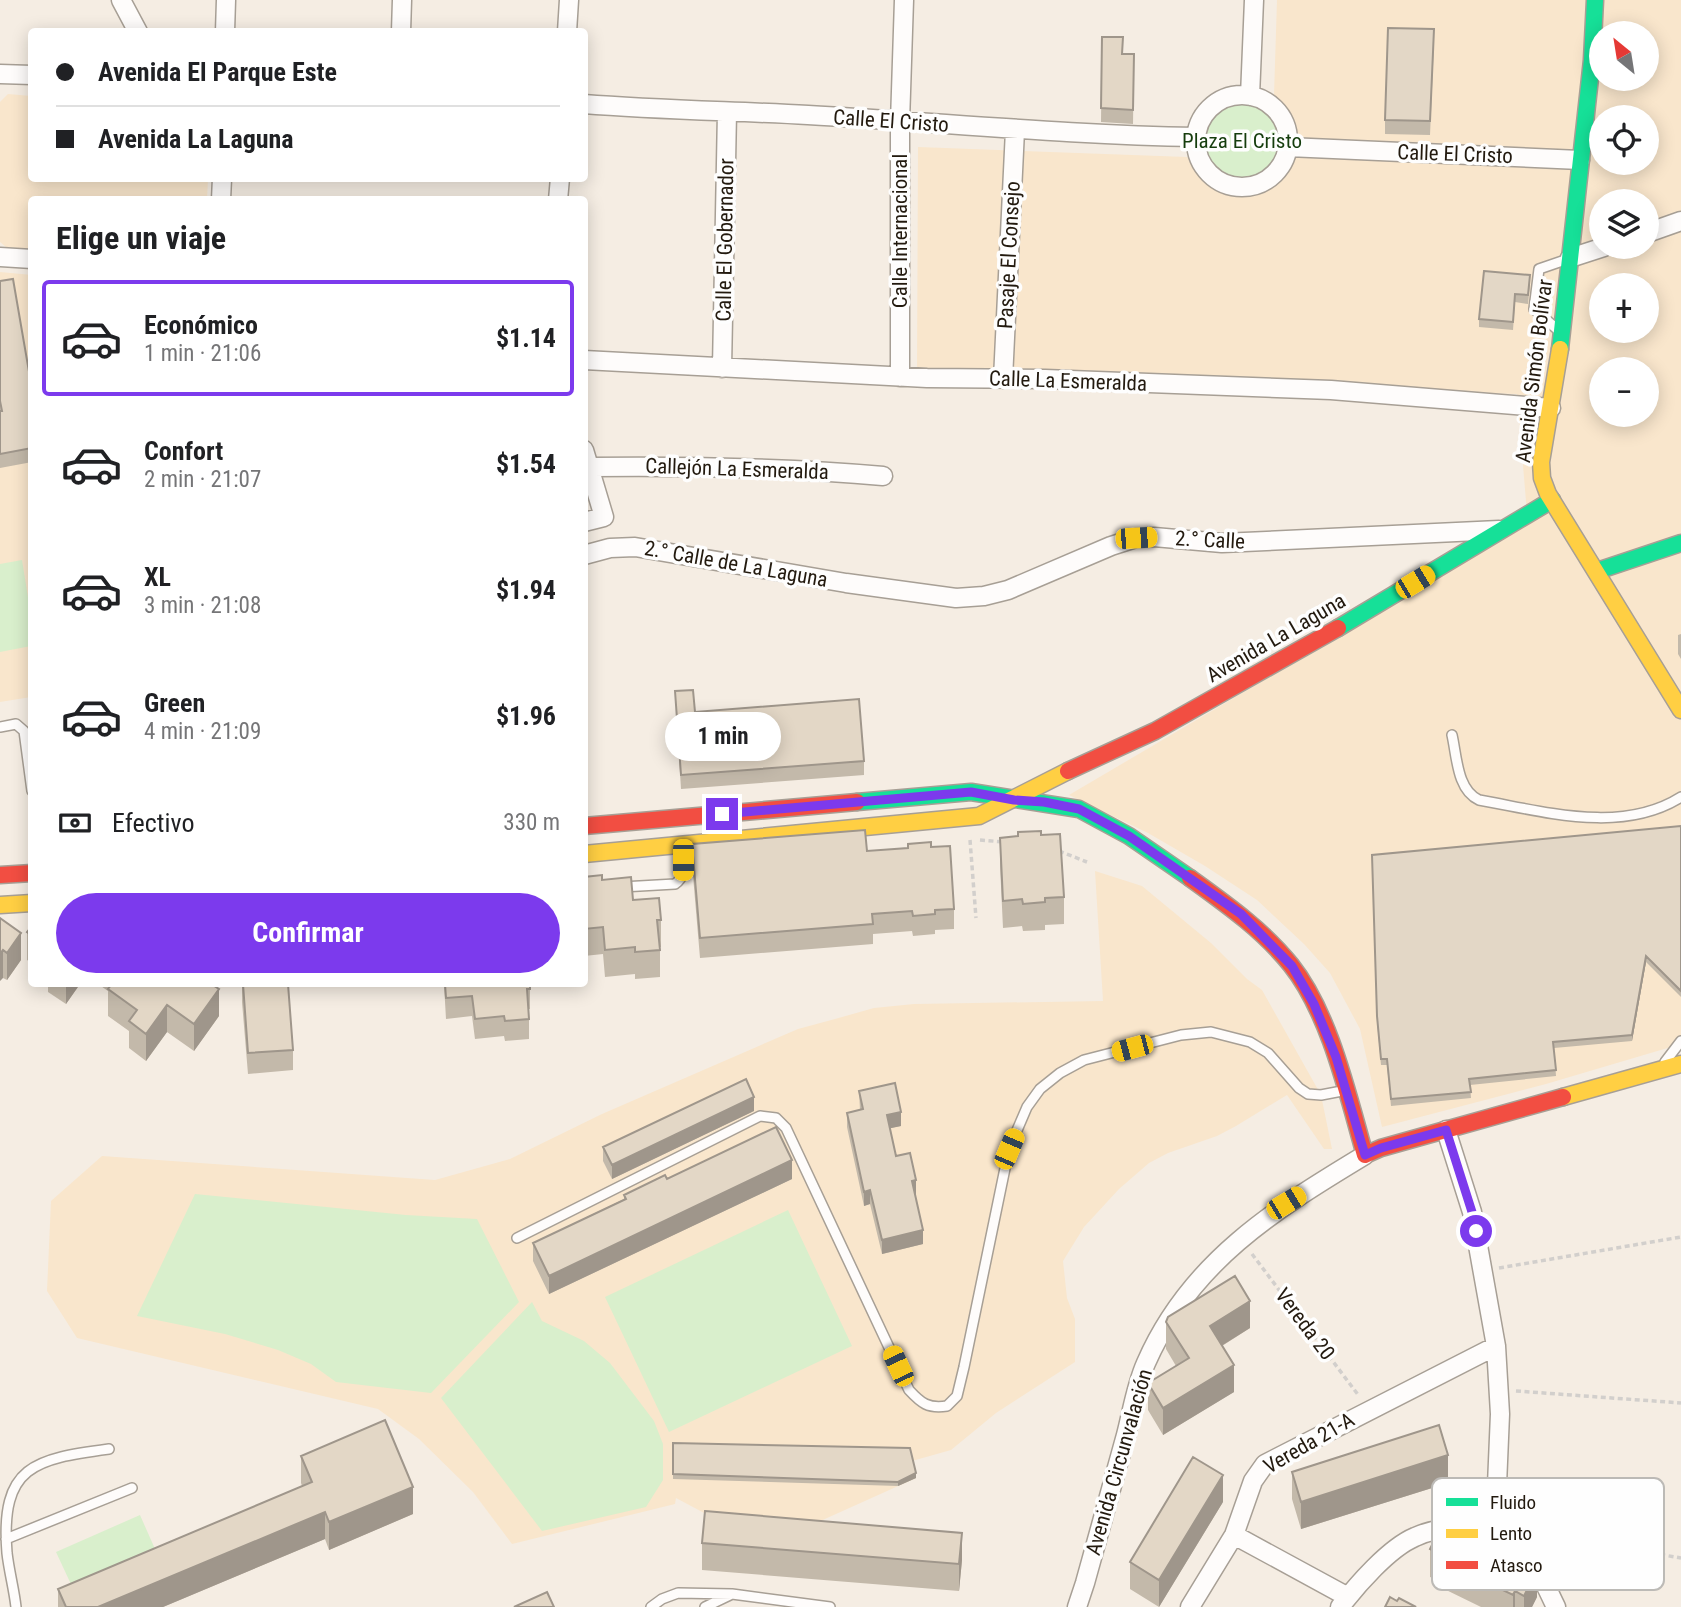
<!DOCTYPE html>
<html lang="es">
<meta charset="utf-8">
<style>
body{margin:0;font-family:"Roboto Condensed",sans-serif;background:#f2f2f2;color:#202124;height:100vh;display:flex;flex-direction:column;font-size:26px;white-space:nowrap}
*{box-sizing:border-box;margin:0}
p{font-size:23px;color:#757577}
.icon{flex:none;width:38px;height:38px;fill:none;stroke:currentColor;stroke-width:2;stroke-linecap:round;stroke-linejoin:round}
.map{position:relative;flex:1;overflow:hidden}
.panel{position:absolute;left:28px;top:196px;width:560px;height:791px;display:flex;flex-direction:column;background:#fff;border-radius:7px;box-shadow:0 4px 18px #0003}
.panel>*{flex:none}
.hud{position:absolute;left:28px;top:28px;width:560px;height:154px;border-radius:7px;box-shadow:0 4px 18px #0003;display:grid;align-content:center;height:154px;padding:0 28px;background:#fff}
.needle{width:46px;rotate:330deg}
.buttons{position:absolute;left:1589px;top:21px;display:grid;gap:14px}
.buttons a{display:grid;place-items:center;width:70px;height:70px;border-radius:50%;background:#fff;box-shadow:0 4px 18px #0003;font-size:35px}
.end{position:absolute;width:32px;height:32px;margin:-16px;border:9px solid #7c3aed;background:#fff;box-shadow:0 0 0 4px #fff}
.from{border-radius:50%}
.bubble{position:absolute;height:49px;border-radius:24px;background:#fff;box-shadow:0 4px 18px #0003;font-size:23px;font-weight:700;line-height:49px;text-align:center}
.car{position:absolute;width:21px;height:42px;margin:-21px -10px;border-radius:9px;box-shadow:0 0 5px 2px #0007;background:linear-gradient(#f5c518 24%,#345 0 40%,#f5c518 0 76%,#345 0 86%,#f5c518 0)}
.hud b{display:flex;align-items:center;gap:24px;height:66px;font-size:26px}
.hud b+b{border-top:2px solid #e0e0e0}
.hud i{width:18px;height:18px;background:#202124}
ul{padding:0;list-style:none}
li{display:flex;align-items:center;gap:21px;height:116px;margin:0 14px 10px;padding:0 14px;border:4px solid transparent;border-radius:7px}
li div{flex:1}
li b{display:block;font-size:26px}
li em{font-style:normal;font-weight:700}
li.current{border-color:#7c3aed}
li>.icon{width:63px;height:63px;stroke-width:1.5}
h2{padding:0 28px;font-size:32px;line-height:84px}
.pay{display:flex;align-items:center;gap:18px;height:77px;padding:0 28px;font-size:26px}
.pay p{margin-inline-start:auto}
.cta{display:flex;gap:14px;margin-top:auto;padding:14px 28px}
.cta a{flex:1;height:80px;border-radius:42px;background:#7c3aed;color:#fff;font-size:28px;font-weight:700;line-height:80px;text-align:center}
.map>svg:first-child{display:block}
.built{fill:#f9e6cc;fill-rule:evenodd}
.green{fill:#d9efcc}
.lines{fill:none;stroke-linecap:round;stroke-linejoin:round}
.lane-casing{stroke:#a79f95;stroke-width:12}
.street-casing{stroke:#a79f95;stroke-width:21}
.fast-casing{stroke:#a79f95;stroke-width:19}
.slow-casing{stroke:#a79f95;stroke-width:19}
.jam-casing{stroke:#a79f95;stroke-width:19}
.path{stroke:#d2cfcc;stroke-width:3.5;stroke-dasharray:5 3.5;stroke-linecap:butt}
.lane{stroke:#fefcfb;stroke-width:9}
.street{stroke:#fefcfb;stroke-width:18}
.fast{stroke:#16e098;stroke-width:16}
.slow{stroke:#ffcf43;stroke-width:16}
.jam{stroke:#f24e42;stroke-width:16}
.wall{fill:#c3b9aa}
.shaded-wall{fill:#9f968b}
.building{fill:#e3d7c6;stroke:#9f968b;stroke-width:2}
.route{stroke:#7c3aed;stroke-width:9}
.labels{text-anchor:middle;stroke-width:7;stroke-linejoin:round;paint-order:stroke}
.street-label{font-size:21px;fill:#231a0f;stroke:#fefefe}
.park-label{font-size:21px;fill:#153d0d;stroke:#fefefe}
.key{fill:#fefefe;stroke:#bcbab6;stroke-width:2}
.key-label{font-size:19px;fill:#231a0f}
</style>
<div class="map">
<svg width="1681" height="1607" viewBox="0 0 1681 1607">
<rect width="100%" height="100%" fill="#f5ede3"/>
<path class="built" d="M1277 0H1681V1044L1546 1084 1382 1127 1360 1029 1330 973 1304 944 1257 900 1205 866 1148 833 1069 795 1528 525 1517 394 1200 386 917 372 918 147 1187 157 1211 184 1223 193 1242 195 1260 191 1276 182 1287 170 1294 152V136L1288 112 1274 95ZM1601 33H1647V79H1601ZM1601 117H1647V163H1601ZM1601 201H1647V247H1601ZM1601 285H1647V331H1601ZM1601 369H1647V415H1601Z
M8 94 31 96 32 178 208 179 207 199 32 200 31 249 6 247 0 242V102Z
M0 272 32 275 31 697 0 702Z
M1095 871 1142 886 1211 943 1247 979 1262 990 1321 1095 1332 1149H1324L1287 1095 1236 1126 1217 1136 1168 1153 1149 1163 1119 1189 1084 1227 1063 1261 1067 1298 1075 1319V1362L996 1413 951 1450 912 1461 916 1478 796 1532 723 1523 676 1498 675 1504 512 1544 473 1492 419 1439 378 1409 77 1338 47 1291 51 1201 102 1156 435 1180 510 1159 602 1114 798 1029 835 1019 874 1008 914 1004 1103 1001Z"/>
<path class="green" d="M1203 141a39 39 0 1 1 78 0a39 39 0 1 1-78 0Z
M22 560 31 616V646L0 652V564Z
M195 1194 406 1215 477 1219 519 1302 431 1393 336 1382 311 1364 278 1350 225 1334 137 1316Z
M788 1210 852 1346 669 1432 605 1297Z
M532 1302 542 1321 584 1341 610 1363 654 1421 663 1444V1480L646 1507 542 1531 441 1398Z
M140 1515 159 1558 76 1595 56 1552Z"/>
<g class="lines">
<g class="lane-casing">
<path id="lane" d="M1559 331 1534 309 1539 269 1568 259
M0 727 16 724 24 731 32 791
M1452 735C1457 757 1457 790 1479 800 1543 811 1621 835 1681 797
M622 887 675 884C688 875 683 860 683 846
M1665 1062 1681 1041
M517 1238 760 1116 776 1118 786 1128 909 1390C921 1403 928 1409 947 1406L957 1396 964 1367 1009 1149 1027 1107 1040 1089 1060 1073 1084 1060 1181 1035 1211 1032 1250 1042 1268 1053 1299 1088 1308 1094 1321 1095 1342 1091
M6 1539 132 1488
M16 1607C14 1589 9 1571 7 1553 0 1465 35 1459 109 1449
M651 1607 662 1599 678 1593 732 1594 830 1607
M705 1607 730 1595"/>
</g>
<g class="street-casing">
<path id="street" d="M121 0 138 32
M225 32 226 0
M401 32 402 0
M567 32 569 0
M0 74 32 75
M1196 141a46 46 0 1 1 92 0a46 46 0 1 1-92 0Z
M1250 96 1254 0
M584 104C659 110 734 111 808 115 938 122 1067 135 1197 137
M1288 147 1580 160
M221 200 222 178
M558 200 560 178
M1647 233 1681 221
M0 257 32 259
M1570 258 1604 247
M584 360 927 378 1045 379 1331 390 1551 408
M722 368 727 112
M900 377V122L904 0
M1003 379 1015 130
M584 450 604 517 584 522
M590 467C688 466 785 467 883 476
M584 555 610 548 635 547 846 583 956 598 984 596 1008 590 1111 546 1136 538 1154 537 1222 543 1499 530
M1446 1130 1472 1212 1496 1346 1500 1414 1497 1485 1491 1533
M1234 1535 1348 1597
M1077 1607 1085 1583C1099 1534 1112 1484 1126 1435 1132 1412 1136 1385 1146 1363 1190 1262 1274 1210 1365 1155
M1190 1607 1234 1535 1253 1481 1265 1464 1496 1346
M1340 1607C1357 1585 1389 1548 1415 1537 1450 1521 1506 1526 1530 1559 1541 1573 1548 1591 1556 1607"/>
</g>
<g class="fast-casing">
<path id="fast" d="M1560 349 1592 60 1595 0
M1597 571 1681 543
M1338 628 1552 500
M857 802 971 792 1079 809 1129 836 1190 878"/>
</g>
<g class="slow-casing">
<path id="slow" d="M1560 349 1541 462 1542 478 1548 494 1681 710
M584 854 979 816 1068 771
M0 905 32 903
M1563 1097 1681 1064"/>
</g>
<g class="jam-casing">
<path id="jam" d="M1068 771 1155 731 1338 628
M584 826 857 802
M0 875 32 873
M1190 878C1226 904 1263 930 1291 965 1330 1014 1348 1096 1365 1155L1381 1148 1563 1097"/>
</g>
<path class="path" d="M970 840 976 918
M980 840 1004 842
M1059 851 1087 862
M1252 1254 1359 1396
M1499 1268 1681 1237
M1516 1391 1681 1403
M1535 1539 1548 1535 1681 1558"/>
<use href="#lane" class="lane"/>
<use href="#street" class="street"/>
<use href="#fast" class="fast"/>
<use href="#slow" class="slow"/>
<use href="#jam" class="jam"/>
</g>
<path class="wall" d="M1102 37 1123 54H1134L1133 124 1101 122Z
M1434 43 1430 135 1385 134V120Z
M0 281 32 389V462L0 468Z
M1530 284 1528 304 1515 302 1513 330 1479 327V319Z
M1681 634V659L1678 654V635Z
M675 691 695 712 864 761V775L681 789Z
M1681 826V997L1646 962 1632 1041 1554 1048 1556 1076 1470 1085 1471 1098 1391 1106 1387 1065H1381L1377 1022 1372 855Z
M1041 835 1064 897V924L1045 925V930L1023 931 1022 926 1003 928 1000 865V838Z
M692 844 867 851 931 847 954 909V929L935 930V934L913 936 912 931 873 934V944L700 958 692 864Z
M584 877 602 880 661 920V947H660V977L635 979V974L605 977 603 954 584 956Z
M0 918 21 960 7 980 3 978Z
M32 926V963L27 960V932Z
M48 984H80L66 1004 48 992Z
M98 984H211L219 1016 194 1051 167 1032 146 1061 129 1048V1031L108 1016V991Z
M242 984 293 1050V1070L248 1074 242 1002Z
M444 984H530V1009H529V1039L505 1041 504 1036 475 1039 472 1016 446 1019Z
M859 1091 901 1126 890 1128 896 1156 916 1194H915L923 1244 882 1254 870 1204 864 1206 847 1127V1113L860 1110Z
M754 1111 612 1179 603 1161V1147Z
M667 1179H792L549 1294 533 1261V1243L624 1199V1195Z
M1166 1322 1250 1328 1222 1346 1234 1392 1163 1435 1148 1410V1383L1176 1366 1166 1349Z
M673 1443 916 1478 898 1486 673 1479Z
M301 1456 413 1514 329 1550 325 1539 163 1607H58V1589L302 1486 301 1483Z
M1292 1472 1448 1483 1301 1529 1292 1499Z
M1223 1502 1159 1607 1130 1589V1562Z
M702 1543 962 1560 959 1591 702 1570Z
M1430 1549 1537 1597 1532 1607H1481L1438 1586V1580L1430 1577Z"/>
<path class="shaded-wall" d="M21 933V960L7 980V953Z
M3 950V978L0 981V954Z
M1646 956V962L1632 1041V1035Z
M66 984H80L66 1004Z
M219 989V1016L194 1051V1024Z
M167 1005V1032L146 1061V1034Z
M754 1097V1111L612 1179V1165Z
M901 1112V1126L887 1129V1115Z
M792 1160V1179L549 1294V1276Z
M916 1180V1194L912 1195V1181Z
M870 1190V1204L864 1206V1192Z
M923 1230V1244L882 1254V1240Z
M1250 1301V1328L1210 1353V1326Z
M1234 1365V1392L1163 1435V1408Z
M1448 1455V1483L1301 1529V1502Z
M916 1473V1478L898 1486V1482Z
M1223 1475V1502L1159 1607V1580Z
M413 1487V1514L329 1550V1522Z
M325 1512V1539L163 1607H98Z
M962 1533V1560L959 1591V1564Z
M1537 1570V1597L1532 1607H1524V1596Z
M1515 1591V1607H1513V1595Z"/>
<path class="building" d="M1388 28 1434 29 1430 121 1385 120Z
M1102 37H1123L1122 54H1134L1133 110 1101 108Z
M1484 271 1530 275 1528 295 1515 294 1513 322 1479 319Z
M13 279 32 389V448L0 454V411H2L0 401V281Z
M1544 281H1546L1544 301 1542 300Z
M693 690 695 712 859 699 864 761 681 775 675 691Z
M1681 826V991L1646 956 1632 1035 1553 1042 1556 1070 1469 1079 1471 1092 1391 1099 1387 1059H1381L1377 1016 1372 855Z
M865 830 867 851 908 848V844L931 842V847L950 846 954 909 935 910V914L913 916 912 911 872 914 873 924 700 938 692 844Z
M1041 831V835L1060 834 1064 897 1045 898V902L1023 904 1022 899 1003 901 1000 838 1018 836V832Z
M602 875V880L631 877 633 900 659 898 661 920H657L660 950 635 952V947L605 950 603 927 584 929V877Z
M0 918 21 933 7 953 3 950 0 954Z
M32 926V936L27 932Z
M112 984H211L219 989 194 1024 167 1005 146 1034 129 1021 137 1010 108 989Z
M243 984H288L293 1050 248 1053Z
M445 984H530V989H527L529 1019 505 1021 504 1016 475 1019 472 996 446 998Z
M746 1079 754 1097 612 1165 603 1147Z
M895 1083 901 1112 887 1115 896 1156 910 1153 916 1180 912 1181 923 1230 882 1240 870 1190 864 1192 847 1113 863 1109 859 1091Z
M776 1127 792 1160 549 1276 533 1243 626 1199 624 1195 665 1175 667 1179Z
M1235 1276 1250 1301 1210 1326 1234 1365 1163 1408 1148 1383 1189 1358 1166 1322 1168 1317Z
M385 1420 413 1487 329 1522 325 1512 98 1607H66L58 1589 312 1482 301 1456Z
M1439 1425 1448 1455 1301 1502 1292 1472Z
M673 1443 910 1448 916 1473 898 1482 673 1474Z
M1193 1457 1223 1475 1159 1580 1130 1562Z
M705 1511 962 1533 959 1564 702 1543Z
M1442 1524 1537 1570 1524 1596 1515 1591 1513 1595 1438 1559 1440 1554 1430 1549Z
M547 1592 554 1607H514Z
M1390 1597 1397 1601 1399 1598 1416 1607H1385Z"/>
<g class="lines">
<path class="route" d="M722 814 971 792 1014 800 1044 802 1079 809 1129 836 1241 914 1292 966 1314 1004 1336 1057 1365 1155 1381 1148 1446 1130 1472 1212 1476 1231"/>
</g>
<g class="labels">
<g class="street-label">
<text transform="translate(891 121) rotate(4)" y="7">Calle El Cristo</text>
<text transform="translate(1455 154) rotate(2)" y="7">Calle El Cristo</text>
<text transform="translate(900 231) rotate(-90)" y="7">Calle Internacional</text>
<text transform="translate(725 240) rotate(-89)" y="7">Calle El Gobernador</text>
<text transform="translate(1009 255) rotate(-87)" y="7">Pasaje El Consejo</text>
<text transform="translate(1534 371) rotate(-83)" y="7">Avenida Simón Bolívar</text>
<text transform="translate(1068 381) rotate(2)" y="7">Calle La Esmeralda</text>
<text transform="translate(737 469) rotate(2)" y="7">Callejón La Esmeralda</text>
<text transform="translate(1210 540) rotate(3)" y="7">2.° Calle</text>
<text transform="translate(736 564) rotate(10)" y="7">2.° Calle de La Laguna</text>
<text transform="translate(1276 638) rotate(-30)" y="7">Avenida La Laguna</text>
<text transform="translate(1305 1324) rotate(53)" y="7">Vereda 20</text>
<text transform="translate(1309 1443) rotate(-30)" y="7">Vereda 21-A</text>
<text transform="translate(1119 1462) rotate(-74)" y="7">Avenida Circunvalación</text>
</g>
<g class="park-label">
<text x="1242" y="148">Plaza El Cristo</text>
</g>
</g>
<rect x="1432" y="1478" width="232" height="112" rx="10" class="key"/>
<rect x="1446" y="1498" width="32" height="8" fill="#16e098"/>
<rect x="1446" y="1529" width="32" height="9" fill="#ffcf43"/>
<rect x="1446" y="1561" width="32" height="8" fill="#f24e42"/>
<g class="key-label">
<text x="1490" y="1509">Fluido</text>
<text x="1490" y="1540">Lento</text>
<text x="1490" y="1572">Atasco</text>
</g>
</svg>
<div class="buttons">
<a><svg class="needle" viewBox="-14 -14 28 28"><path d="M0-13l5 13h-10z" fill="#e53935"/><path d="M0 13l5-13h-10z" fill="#757577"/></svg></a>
<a><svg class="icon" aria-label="locate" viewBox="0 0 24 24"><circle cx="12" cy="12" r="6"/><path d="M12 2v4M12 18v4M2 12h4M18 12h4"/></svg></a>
<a><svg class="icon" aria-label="layers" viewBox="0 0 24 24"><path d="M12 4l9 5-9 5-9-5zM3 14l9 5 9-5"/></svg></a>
<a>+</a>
<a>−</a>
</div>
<i class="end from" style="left:1476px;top:1231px"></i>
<i class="end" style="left:722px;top:814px"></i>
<div class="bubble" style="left:665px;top:712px;width:116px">1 min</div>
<i class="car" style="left:1136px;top:538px;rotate:87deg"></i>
<i class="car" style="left:1415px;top:582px;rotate:59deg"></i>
<i class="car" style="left:683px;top:860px;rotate:180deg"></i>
<i class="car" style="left:1132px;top:1048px;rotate:255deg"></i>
<i class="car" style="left:1009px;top:1149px;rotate:23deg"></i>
<i class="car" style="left:1286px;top:1203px;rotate:59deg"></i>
<i class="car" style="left:898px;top:1366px;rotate:335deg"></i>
<div class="hud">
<b><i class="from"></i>Avenida El Parque Este</b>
<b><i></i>Avenida La Laguna</b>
</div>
<section class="panel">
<h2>Elige un viaje</h2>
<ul>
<li class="current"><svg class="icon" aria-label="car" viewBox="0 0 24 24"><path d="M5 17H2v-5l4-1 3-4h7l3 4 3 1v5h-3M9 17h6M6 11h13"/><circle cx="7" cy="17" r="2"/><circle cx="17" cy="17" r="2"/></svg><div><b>Económico</b><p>1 min · 21:06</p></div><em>$1.14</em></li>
<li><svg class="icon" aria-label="car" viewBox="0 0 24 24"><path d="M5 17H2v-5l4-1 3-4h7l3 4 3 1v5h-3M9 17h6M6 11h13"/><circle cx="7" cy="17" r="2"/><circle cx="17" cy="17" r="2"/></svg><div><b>Confort</b><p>2 min · 21:07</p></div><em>$1.54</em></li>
<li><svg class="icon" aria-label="car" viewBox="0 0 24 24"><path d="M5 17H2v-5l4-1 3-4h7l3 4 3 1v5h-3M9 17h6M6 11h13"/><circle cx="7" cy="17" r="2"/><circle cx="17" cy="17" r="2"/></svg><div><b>XL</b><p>3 min · 21:08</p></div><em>$1.94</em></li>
<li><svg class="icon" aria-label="car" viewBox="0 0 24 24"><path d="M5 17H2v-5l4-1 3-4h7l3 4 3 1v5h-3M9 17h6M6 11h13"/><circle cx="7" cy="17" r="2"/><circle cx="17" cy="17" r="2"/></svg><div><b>Green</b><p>4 min · 21:09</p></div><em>$1.96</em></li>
</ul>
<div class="pay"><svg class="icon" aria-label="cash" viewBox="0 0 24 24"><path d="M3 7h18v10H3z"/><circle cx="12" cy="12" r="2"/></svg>Efectivo<p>330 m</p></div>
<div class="cta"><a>Confirmar</a></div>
</section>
</div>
